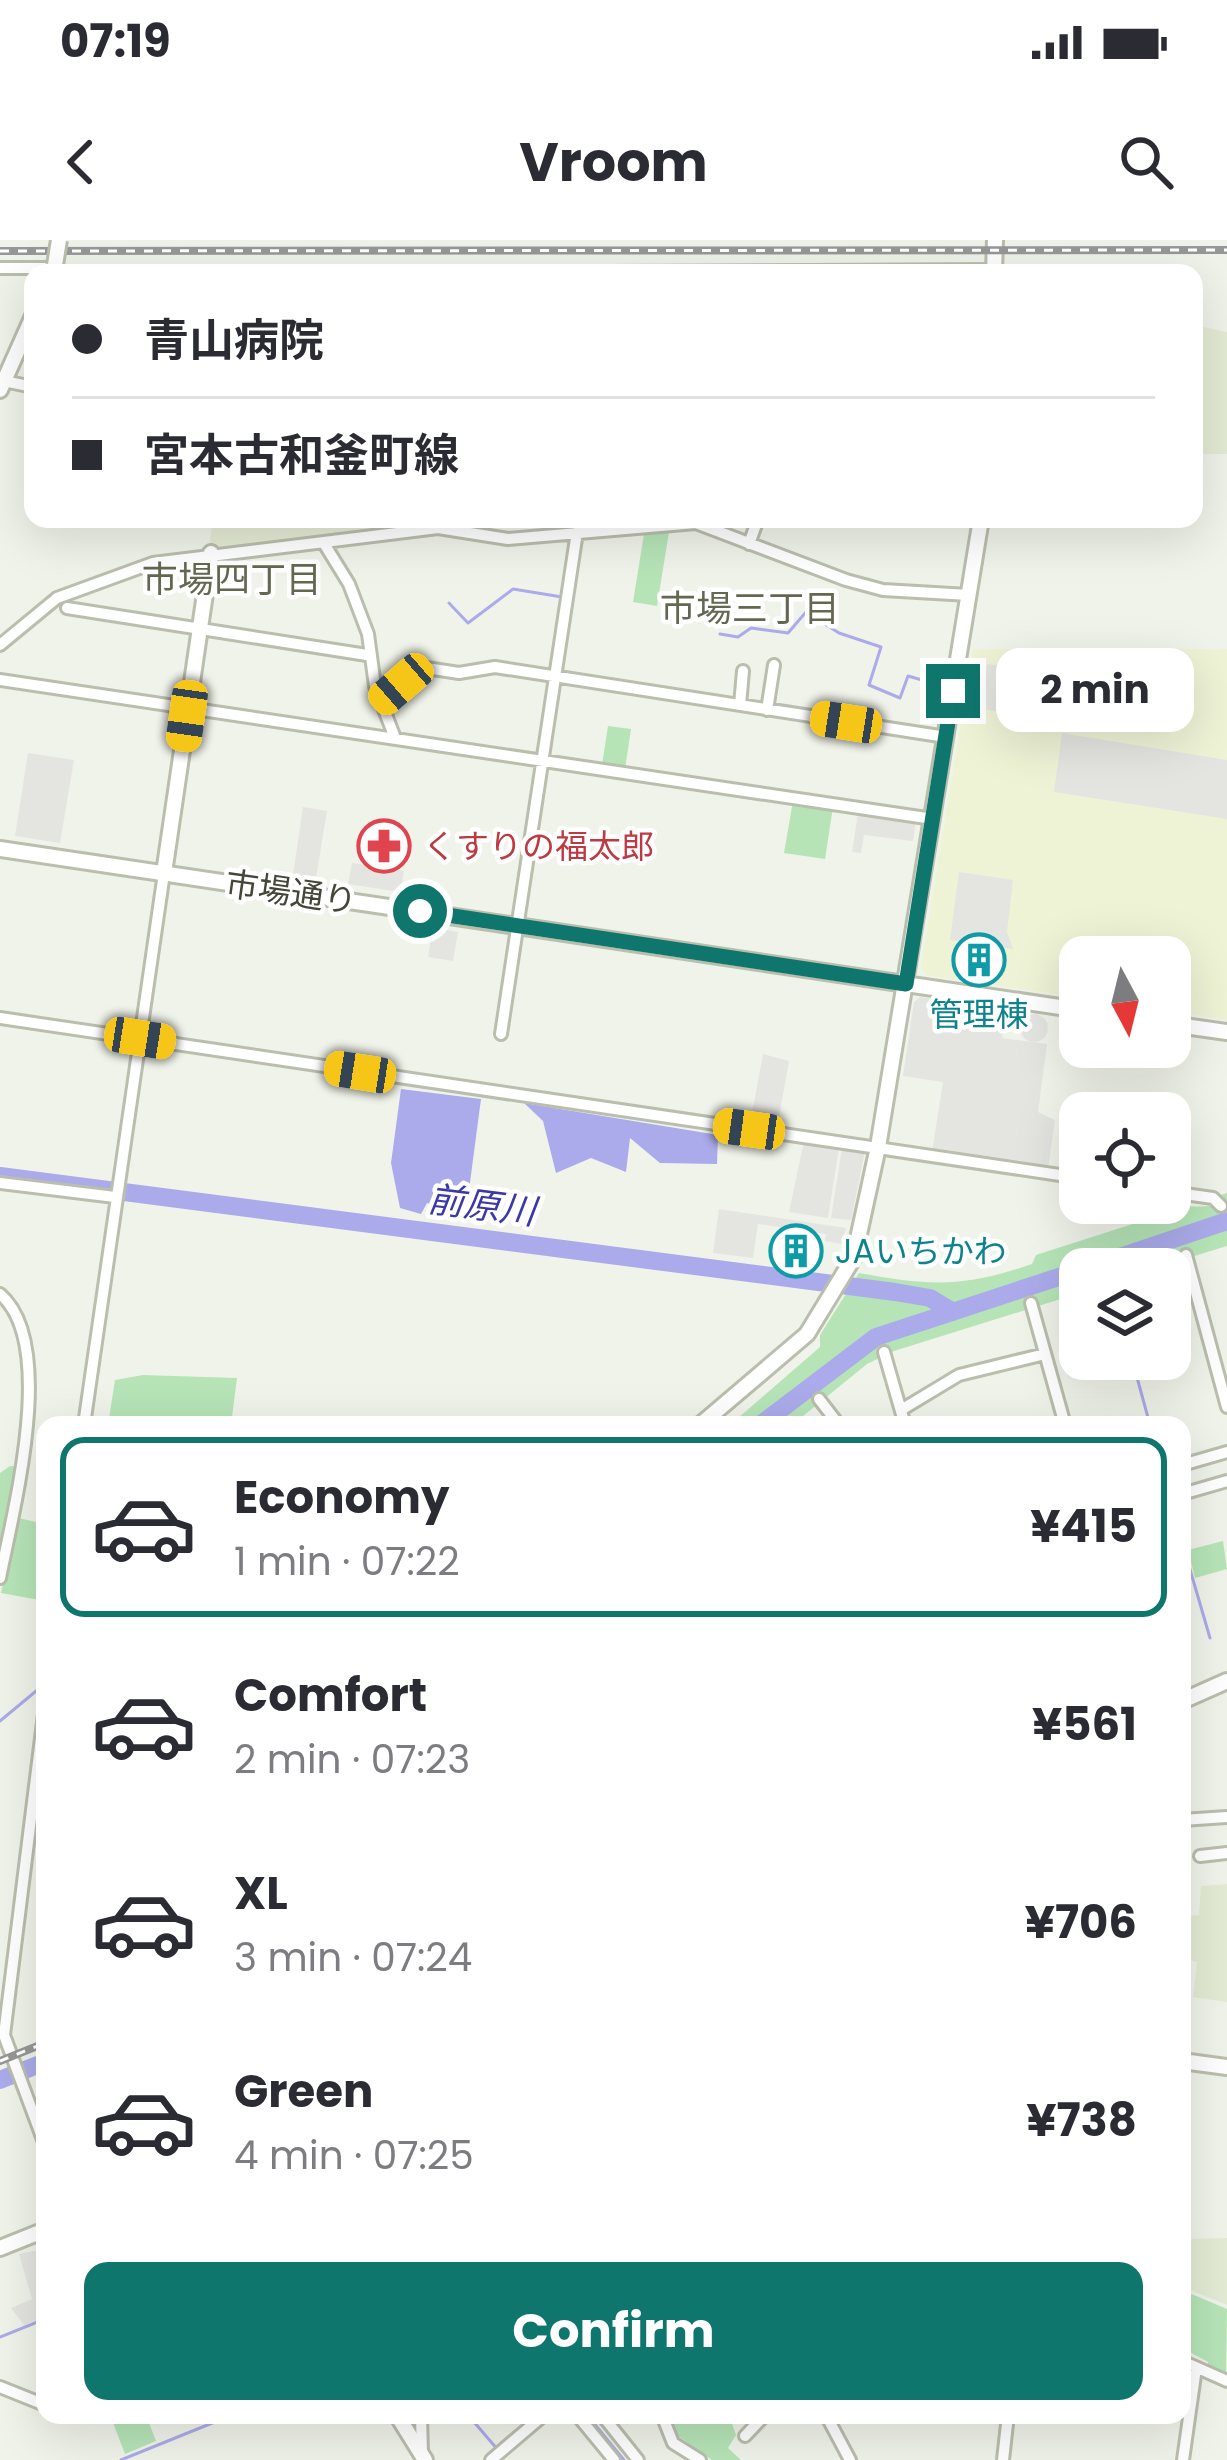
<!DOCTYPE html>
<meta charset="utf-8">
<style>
body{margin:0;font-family:Poppins,"Noto Sans JP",sans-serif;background:#f2f2f3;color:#2b2b33;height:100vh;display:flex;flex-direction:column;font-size:45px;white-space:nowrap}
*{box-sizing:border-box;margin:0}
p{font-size:39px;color:#7c7c81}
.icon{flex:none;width:66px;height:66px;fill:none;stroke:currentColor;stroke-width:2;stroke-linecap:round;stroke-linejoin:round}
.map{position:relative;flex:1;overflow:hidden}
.sheet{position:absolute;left:36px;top:1176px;width:1155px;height:1008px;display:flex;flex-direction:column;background:#fff;border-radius:24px;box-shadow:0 12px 48px #0002}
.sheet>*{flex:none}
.top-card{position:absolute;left:24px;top:24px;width:1179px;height:264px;border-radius:24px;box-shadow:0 12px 48px #0002;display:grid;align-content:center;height:264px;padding:0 48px;background:#fff}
.needle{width:78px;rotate:173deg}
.fabs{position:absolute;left:1059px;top:696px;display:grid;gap:24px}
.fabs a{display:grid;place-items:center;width:132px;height:132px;border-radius:24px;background:#fff;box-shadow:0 12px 48px #0002;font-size:60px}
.end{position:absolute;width:54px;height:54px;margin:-27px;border:15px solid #0f766e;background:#fff;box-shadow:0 0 0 6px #fff}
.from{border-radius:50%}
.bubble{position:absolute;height:84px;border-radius:24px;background:#fff;box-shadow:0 12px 48px #0002;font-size:39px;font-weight:700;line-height:84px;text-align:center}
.car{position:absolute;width:36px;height:72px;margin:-36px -18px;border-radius:15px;box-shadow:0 0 9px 3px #0007;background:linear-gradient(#f5c518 24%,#345 0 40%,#f5c518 0 76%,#345 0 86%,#f5c518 0)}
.top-card b{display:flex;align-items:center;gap:42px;height:114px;font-size:45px}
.top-card b+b{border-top:3px solid #e1e1e2}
.top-card i{width:30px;height:30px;background:#2b2b33}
ul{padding:21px 0 0;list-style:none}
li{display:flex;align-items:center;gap:36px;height:180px;margin:0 24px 18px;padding:0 24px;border:6px solid transparent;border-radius:24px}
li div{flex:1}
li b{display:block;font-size:45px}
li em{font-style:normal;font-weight:700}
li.selected{border-color:#0f766e}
li>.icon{width:108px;height:108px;stroke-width:1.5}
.primary-button{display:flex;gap:24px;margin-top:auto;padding:24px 48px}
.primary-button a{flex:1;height:138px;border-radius:24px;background:#0f766e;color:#fff;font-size:48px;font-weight:700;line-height:138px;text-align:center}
.status{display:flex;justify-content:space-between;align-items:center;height:84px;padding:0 60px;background:#fff;direction:ltr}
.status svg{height:33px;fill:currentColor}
header{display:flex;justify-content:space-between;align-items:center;height:156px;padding:0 48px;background:#fff;font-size:54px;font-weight:700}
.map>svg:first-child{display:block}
.commercial{fill:#eef3d6}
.education{fill:#e4ebd4}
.green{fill:#b6e4b7}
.parking{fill:#e4e5e1}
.water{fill:#ababeb}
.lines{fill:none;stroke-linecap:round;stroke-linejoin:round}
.stream{stroke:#ababeb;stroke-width:3}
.river{stroke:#ababeb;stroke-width:18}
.minor-casing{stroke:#babead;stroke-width:16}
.tertiary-casing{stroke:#babead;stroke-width:20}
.minor{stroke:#fff;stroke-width:10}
.tertiary{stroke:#fff;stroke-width:14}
.rail-casing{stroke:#979797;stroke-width:8}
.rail{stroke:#fff;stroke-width:3;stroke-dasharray:9;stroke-linecap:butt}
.tertiary-bridge-casing{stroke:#babead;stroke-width:20;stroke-linecap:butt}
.tertiary-bridge{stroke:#fff;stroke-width:14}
.route{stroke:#0f766e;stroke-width:15}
.labels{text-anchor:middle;stroke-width:9;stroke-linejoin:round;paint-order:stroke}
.health-label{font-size:33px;fill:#be3a42;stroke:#fff;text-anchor:start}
.street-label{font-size:33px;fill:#444638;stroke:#fff}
.culture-label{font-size:33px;fill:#0d838f;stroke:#fff}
.neighbourhood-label{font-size:36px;fill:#646850;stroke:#fff}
.water-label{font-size:36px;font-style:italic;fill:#3b39aa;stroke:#fff}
</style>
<div class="status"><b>07:19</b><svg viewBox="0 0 49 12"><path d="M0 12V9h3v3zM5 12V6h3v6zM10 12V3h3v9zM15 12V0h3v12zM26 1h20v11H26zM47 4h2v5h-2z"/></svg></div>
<header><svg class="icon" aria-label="back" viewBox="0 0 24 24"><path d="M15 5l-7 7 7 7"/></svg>Vroom<svg class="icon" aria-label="search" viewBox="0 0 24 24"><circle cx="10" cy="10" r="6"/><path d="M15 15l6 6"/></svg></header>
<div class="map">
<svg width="1227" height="2220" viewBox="0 0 1227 2220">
<rect width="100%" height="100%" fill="#f0f3e9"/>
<path class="commercial" d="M973 409H1227V780L1170 771V717H1080V758L926 735 921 727Z"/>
<path class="education" d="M169 24H424L425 33H168Z
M1194 85 1227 92V214H1194Z
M213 279H446L255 307 209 308Z
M1227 1644V1762L1193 1757 1197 1722 1189 1720 1185 1676 1199 1675 1201 1646Z
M1227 1998V2065L1190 2050 1189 1999Z"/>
<path class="green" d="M669 292 657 366 633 362 644 294Z
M608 486 631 489 625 529 602 525Z
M793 561 833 567 825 619 784 613Z
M1227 953V1006L1152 1029H1080V1053L894 1111 867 1124 792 1185H730L820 1107V1095L859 1033C930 1046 962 1048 1032 1024L1036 1015 1142 981 1145 963C1170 963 1195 970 1221 964L1215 957Z
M143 1135 237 1138 231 1185H108L115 1140Z
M10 1226H15L0 1321V1233Z
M18 1278 45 1284V1361L1 1353Z
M1223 1301 1227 1329 1195 1338 1188 1310Z
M1182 2050 1227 2069 1226 2135 1206 2130 1208 2122 1182 2108Z
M110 2175H146L156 2201 125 2214Z
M668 2175H729L736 2195 728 2208 741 2220H712L671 2191Z"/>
<path class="parking" d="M987 424 1058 433 1053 470 1043 469 1040 477 981 469Z
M1062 493 1227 520V579L1054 552Z
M28 513 74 520 60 603 15 596Z
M303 567 327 571 316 638 293 635Z
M858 573 916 582 913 601 864 595 861 613 852 612Z
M352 623 404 631 400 652 348 644Z
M959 632 1013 640 1007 692 1013 709 950 700Z
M433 687 458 692 453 721 428 717Z
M920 757 1006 770 1002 798 1047 804 1038 872 1055 880 1048 929 932 912 943 842 903 836 914 762Z
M1020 788a14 14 0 1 1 28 0a14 14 0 1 1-28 0Z
M763 814 789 821 777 888 750 884Z
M804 901 839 908 828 978 789 972Z
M842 908 865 911 851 980 831 978Z
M719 969 846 988 842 1004 825 1001 826 994 758 984 753 1018 713 1013Z
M43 2009 45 2077 24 2085 11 2068 32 2059 19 2014Z"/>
<path class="water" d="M401 849 481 859 467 965 460 972 427 963 421 974 400 968 391 923Z
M524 863 718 895 717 924 660 923 630 898 626 932 591 918 556 933 543 881Z"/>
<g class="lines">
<path class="stream" d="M449 363 468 383 513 349 562 357
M720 394 738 397 751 388 788 393 806 372 839 393 881 407 869 445 900 458 908 436 943 446
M1104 1023 1106 1029
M1132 1119 1150 1185
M1182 1302 1210 1398
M0 1481 41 1447
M0 2097 45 2079
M468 2175 498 2210
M587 2175 624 2220
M121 2220 232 2175"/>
<path class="river" d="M0 936 895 1052 930 1058 953 1072
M1084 1029 1227 981
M760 1185 876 1097 1080 1030
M0 1840 45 1822"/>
<g class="minor-casing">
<path id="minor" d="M0 28H54
M429 33 995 30
M4 141 33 147
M749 304 758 279
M325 305 349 344 368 394 375 446 395 498
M67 368 367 415
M0 405 57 358 153 323 438 288 508 299 696 283 846 340 883 350 969 355
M0 440 933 579
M381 461 420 427 459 433 495 427 946 497
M740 465 743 431
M767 470 774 425
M0 778 1080 938
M501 794 577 292
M0 943 115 957
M1170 952 1213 958 1221 966
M1186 1015 1227 1167
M0 1054C58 1103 13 1271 0 1338
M1031 1063 1065 1185
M884 1112 905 1185
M819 1159 839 1185
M901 1170 959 1135 1045 1114
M84 1185 164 633
M1182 1225 1227 1212
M1182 1254 1227 1241
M45 1466 4 1795 45 1905
M1182 1580 1227 1577
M1200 1616 1227 1613
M1182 2121 1227 2141
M0 2147 45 2165
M421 2175 422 2214
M577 2175 614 2220
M602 2175 638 2220
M662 2175 673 2203 700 2220
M826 2175 850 2220
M896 2175H903
M745 2196 765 2175
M491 2220 544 2175
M1003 2220 1008 2175
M1183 2220 1196 2128"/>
</g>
<g class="tertiary-casing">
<path id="tertiary" d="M994 33 995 0
M0 150 33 76
M0 609 1080 770
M164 633 211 313
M1170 784 1227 792
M700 1185 807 1094 854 1017 878 907 981 279
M1182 1461 1227 1441
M1182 1821 1227 1827
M0 2008 45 1990
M397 2175 425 2220"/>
</g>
<use href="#minor" class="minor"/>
<use href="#tertiary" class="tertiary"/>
<g class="rail-casing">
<path id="rail" d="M0 11 1227 10
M0 1821 45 1803"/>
</g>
<use href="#rail" class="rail"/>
<g class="tertiary-bridge-casing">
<path id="tertiary-bridge" d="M55 25 59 0"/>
</g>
<use href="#tertiary-bridge" class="tertiary-bridge"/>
</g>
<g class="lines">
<path class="route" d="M420 671 906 744 953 451"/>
</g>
<defs>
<g id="pharmacy-ring" transform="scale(2.7)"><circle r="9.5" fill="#fff" stroke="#e0444e" stroke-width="1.5"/><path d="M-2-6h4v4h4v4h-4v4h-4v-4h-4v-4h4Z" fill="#e0444e"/></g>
<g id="building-ring" transform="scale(2.7)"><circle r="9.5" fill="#fff" stroke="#0f9aa8" stroke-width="1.5"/><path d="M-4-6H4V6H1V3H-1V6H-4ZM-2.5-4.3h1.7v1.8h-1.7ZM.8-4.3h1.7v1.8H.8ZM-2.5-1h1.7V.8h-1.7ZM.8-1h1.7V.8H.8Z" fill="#0f9aa8"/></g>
</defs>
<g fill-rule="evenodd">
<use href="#pharmacy-ring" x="384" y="606"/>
<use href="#building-ring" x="979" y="720"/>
<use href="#building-ring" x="796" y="1011"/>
</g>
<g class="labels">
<g class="health-label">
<text x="423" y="618">くすりの福太郎</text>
</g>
<g class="street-label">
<text transform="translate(291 652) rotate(8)" y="12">市場通り</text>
</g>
<g class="culture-label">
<text x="979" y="786">管理棟</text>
<text x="835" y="1023" text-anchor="start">JAいちかわ</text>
</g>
<g class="neighbourhood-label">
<text x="232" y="352">市場四丁目</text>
<text x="750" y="381">市場三丁目</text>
</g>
<g class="water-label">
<text transform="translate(482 965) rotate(7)" y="13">前原川</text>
</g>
</g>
</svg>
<div class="fabs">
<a><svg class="needle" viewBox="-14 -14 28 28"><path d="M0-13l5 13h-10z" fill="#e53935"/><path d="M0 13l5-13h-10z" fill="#7c7c81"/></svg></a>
<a><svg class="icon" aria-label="locate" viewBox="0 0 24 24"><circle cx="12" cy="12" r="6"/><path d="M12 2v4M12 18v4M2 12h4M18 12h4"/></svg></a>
<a><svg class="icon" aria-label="layers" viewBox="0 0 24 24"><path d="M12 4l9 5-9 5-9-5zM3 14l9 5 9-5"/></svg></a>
</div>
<i class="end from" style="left:420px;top:671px"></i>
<i class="end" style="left:953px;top:451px"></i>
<div class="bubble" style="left:996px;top:408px;width:198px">2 min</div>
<i class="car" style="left:401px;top:444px;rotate:229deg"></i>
<i class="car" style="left:187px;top:476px;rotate:188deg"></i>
<i class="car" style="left:846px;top:482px;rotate:279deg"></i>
<i class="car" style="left:140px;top:798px;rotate:99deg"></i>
<i class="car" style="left:360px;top:832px;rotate:279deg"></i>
<i class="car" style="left:749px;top:889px;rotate:278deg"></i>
<div class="top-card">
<b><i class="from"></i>青山病院</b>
<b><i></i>宮本古和釜町線</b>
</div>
<section class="sheet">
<ul>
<li class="selected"><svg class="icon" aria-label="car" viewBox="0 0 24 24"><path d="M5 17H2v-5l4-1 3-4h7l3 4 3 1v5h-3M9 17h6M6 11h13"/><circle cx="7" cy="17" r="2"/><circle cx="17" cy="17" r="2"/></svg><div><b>Economy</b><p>1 min · 07:22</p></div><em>¥415</em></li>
<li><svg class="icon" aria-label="car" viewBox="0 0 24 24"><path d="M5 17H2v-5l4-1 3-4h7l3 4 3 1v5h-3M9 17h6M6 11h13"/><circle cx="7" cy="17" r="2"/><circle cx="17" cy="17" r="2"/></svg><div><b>Comfort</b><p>2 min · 07:23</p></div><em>¥561</em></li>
<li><svg class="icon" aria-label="car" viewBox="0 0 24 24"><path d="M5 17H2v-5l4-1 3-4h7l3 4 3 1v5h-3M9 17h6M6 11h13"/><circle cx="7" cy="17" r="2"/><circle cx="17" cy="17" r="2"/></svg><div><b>XL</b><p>3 min · 07:24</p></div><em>¥706</em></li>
<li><svg class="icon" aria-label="car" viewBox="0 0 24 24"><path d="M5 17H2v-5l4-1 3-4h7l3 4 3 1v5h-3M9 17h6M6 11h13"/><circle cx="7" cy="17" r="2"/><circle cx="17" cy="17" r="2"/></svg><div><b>Green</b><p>4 min · 07:25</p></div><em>¥738</em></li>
</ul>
<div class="primary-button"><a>Confirm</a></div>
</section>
</div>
